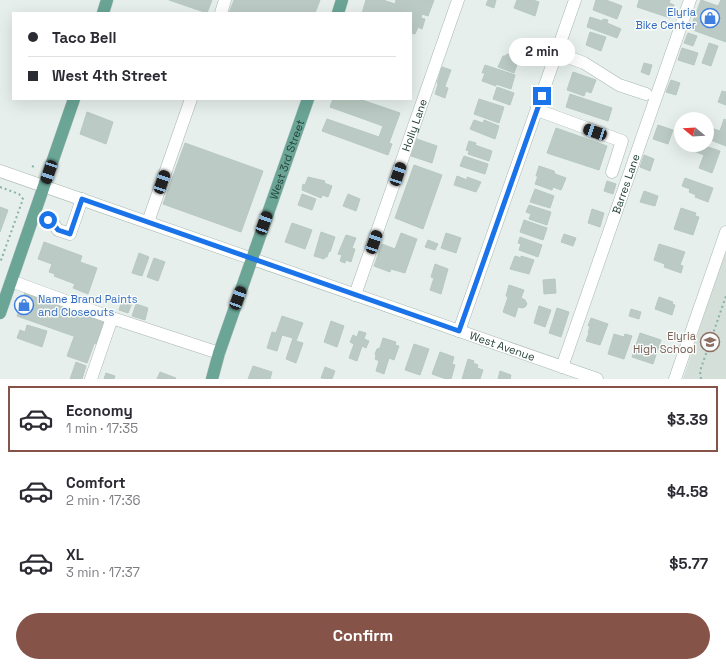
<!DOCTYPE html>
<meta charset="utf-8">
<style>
body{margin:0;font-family:"Space Grotesk",sans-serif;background:#f2f2f3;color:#2b2b33;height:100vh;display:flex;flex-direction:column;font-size:15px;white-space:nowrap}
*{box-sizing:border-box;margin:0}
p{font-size:13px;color:#7c7c81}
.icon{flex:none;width:22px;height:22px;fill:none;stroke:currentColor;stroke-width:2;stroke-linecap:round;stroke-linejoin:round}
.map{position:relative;height:379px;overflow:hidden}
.panel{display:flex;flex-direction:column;background:#fff;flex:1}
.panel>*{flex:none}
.banner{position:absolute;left:12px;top:12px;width:400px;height:88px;border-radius:0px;box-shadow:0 4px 16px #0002;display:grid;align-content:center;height:88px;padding:0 16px;background:#fff}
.needle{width:26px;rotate:288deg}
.tools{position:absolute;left:674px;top:112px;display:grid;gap:8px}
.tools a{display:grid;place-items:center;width:40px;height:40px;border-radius:50%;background:#fff;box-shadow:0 4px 16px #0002;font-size:20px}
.end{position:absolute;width:18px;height:18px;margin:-9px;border:5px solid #1a73e8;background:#fff;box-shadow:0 0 0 2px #fff}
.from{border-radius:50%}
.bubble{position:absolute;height:28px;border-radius:14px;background:#fff;box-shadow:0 4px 16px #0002;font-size:13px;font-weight:700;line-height:28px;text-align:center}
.car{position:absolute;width:12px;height:24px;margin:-12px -6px;border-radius:5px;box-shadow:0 0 3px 1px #0007;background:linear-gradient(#222 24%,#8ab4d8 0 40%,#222 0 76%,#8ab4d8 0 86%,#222 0)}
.banner b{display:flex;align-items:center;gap:14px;height:38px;font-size:15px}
.banner b+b{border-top:1px solid #e1e1e2}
.banner i{width:10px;height:10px;background:#2b2b33}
ul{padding:7px 0 0;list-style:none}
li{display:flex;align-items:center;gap:12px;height:66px;margin:0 8px 6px;padding:0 8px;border:2px solid transparent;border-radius:0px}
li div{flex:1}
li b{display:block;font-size:15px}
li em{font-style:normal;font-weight:700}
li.active{border-color:#855347}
li>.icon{width:36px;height:36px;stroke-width:1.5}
.button{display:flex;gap:8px;margin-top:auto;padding:8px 16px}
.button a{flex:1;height:46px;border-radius:24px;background:#855347;color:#fff;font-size:16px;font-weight:700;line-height:46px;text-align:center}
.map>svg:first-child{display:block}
.built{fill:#d4dfda}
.building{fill:#bbcac4;stroke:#b8c9c2}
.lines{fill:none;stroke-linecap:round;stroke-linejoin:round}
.minor-casing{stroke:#a8b8b2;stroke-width:13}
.major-casing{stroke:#c2cac8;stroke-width:13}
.path{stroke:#86b3a5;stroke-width:2;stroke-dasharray:2 3;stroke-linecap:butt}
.minor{stroke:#fff;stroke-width:12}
.major{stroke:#6aa596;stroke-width:12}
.route{stroke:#1a73e8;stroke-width:5}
.labels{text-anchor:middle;stroke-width:3;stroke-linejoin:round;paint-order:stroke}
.shop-label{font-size:11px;fill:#366cbe;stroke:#f7fbf9;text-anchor:end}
.street-label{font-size:11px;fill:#24423a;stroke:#f7fbf9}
.education-label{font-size:11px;fill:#785e54;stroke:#f7fbf9;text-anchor:end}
</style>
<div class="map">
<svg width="726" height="379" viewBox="0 0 726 379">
<rect width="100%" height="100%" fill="#e6efeb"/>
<path class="built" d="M726 251V379H683L707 306Z"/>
<path class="building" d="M169 0H212L207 13Z
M234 0H320L315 13H229Z
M366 0H383L395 4 396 0H434L428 16 422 14 421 18 425 19 422 29 418 27 415 34 411 33V13H362Z
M488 0H496L494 8 486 5Z
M517 0H533L539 2 535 16 514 8Z
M596 0H606L622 6 617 19 593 10Z
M639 0H670L669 3 674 5 670 18 637 7Z
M701 0 718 6 721 0H726V42L690 29Z
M590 17 602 21 603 19 608 20 607 23 621 29 617 38 587 27Z
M590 32 606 37 601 51 586 45Z
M688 33 697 36 693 46 684 43Z
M709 43 718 46 711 66 702 63Z
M682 48 698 53 694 65 678 60Z
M508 54 519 59 514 73 498 67 503 56H505L506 55Z
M644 63 652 65 649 75 641 72Z
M485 65 515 75 511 89 496 84V86L482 81 485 73H482Z
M442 67 451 70 445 86 437 83Z
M573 72 596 80 591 93 586 91 584 96 567 90Z
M671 80 680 83 676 95 666 92Z
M438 84 448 88 445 98 435 94Z
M497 87 514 93 510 105 493 99Z
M722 91 726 92V105L718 102Z
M570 94 612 108 608 121 566 107Z
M333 99H359L400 113 389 143 392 144 388 155 322 131 327 119 379 137 383 126 330 107Z
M479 99 504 107 499 123 474 114Z
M87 112 113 122 106 144 80 134Z
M724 119 726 120V146L708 139 711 128 720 131Z
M474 120 483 123 484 120 499 126 495 139 470 129Z
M658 125 673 130 668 144 653 139Z
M556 128 607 146 599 170 547 153Z
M417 139 437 146 432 163 411 156Z
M469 141 476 143 475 145 492 151 489 161 468 154 469 151 466 150Z
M185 143 263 171 241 232 163 204Z
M693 145H702L720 151 712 173 699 168 704 155 691 150Z
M644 155 654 159 650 171 640 167Z
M464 156 488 164 485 174 460 166Z
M414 165 442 175 423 229 395 218Z
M539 166 554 171 555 174 566 178 561 190 553 187 552 190 535 184 538 176H536Z
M457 176 467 180V177L481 182 476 192 454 185Z
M308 177 325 181 324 183 332 186 328 197 322 195 321 198 302 190 303 184 305 185Z
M685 178 713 188 708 202 695 197 696 195 689 192 690 189 682 186Z
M607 181 616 184 613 194 604 191Z
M535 189 554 196 550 208 530 202Z
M644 191 658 196 655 206 640 202Z
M302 194 316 199 312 210 298 205Z
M348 194 360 199 356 211 343 206Z
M529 205 551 212 547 225 529 219 531 214 526 212Z
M0 207 8 210 0 232Z
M681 208 696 213 695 216 699 217 693 235 674 229Z
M592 209 604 213 600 227 588 223Z
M524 220 547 228 543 240 520 232Z
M292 223 312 230 305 249 285 242Z
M321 232 335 237 330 252 329 251 327 257H325L324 259 314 256Z
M401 233 417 239 405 273 391 269 390 272 374 266 382 244 395 249Z
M446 233 461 238 456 253 441 248Z
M564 234 576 238 573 246 561 242Z
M346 235 356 238 352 248 355 249 351 262 346 260 345 263 340 261 342 255 338 254Z
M520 237 542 245 538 257 519 250 521 244 518 243Z
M428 240 438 244 435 250 425 247Z
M44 242 82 256 80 262 97 268 88 294 73 288 75 284 54 276 55 274 49 272 52 264 38 259Z
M659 244 685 252 680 265 683 266 681 273 664 267 665 264 654 260Z
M139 253 149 257 142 276 132 273Z
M515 256 521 258V256L534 260 529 274 510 269Z
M154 258 165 262 158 281 147 277Z
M435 264 448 269 441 294 430 290 434 278 431 277Z
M555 279 556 293 544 294 543 280Z
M509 285 524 290 521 298 525 300 527 304 525 307 522 308 518 307 515 317 503 312 508 297 506 296Z
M25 292 105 320 96 344 17 316Z
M659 297 673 302 672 304 675 305 672 315 655 309Z
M122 300 132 303 128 313 119 310Z
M136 304 148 308 145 320 132 316Z
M539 306 551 310 545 327 534 323Z
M557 308 569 312 561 337 549 333Z
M631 309 641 312 639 319 629 316Z
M282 316 303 323 296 341 303 343 296 363 286 359 293 338 282 335 277 351 267 348 272 332 276 333Z
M591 318 608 324 600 345 586 341 589 333H588L590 326H588Z
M331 321 344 326 337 347 324 342Z
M27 325 47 331 42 347 17 338 20 330 25 332Z
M359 331 366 333 364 339 369 341 366 348 362 346 357 361 349 358 354 344 350 342 353 335 357 337Z
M640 333 661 340 653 364 632 357Z
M614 334 624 337 625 334 632 336 624 359 608 354Z
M74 337 94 344 87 363 67 356Z
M383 338 396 342 395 345 399 346 394 360 389 358 384 374 376 371 379 361 375 359 376 356 375 354 377 349 380 348Z
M414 344 429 349 420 375 405 370Z
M440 352 454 357 452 364 455 365 451 379H446L432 374Z
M468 359 474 361 473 363 478 365 477 368 483 370 480 379H462Z
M76 362 86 366 82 379H70Z
M253 366 272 372 270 379H248Z
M325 367 335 371 332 379 321 378Z
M500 371 511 375 510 379H498Z
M160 372 176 378 175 379H157Z
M106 373 115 376 114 379H104Z"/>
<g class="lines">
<g class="minor-casing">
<g id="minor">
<path d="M221 13 225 0"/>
<path d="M557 53 584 63 619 85 646 94"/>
<path d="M537 110 622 141 612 172"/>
<path id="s1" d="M0 171 597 379"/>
<path d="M34 215 52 222 58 230 70 234 82 199"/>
<path d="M148 222 191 99"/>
<path d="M11 281 112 318 219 353"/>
<path id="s2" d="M355 295 458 0"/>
<path d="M459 331 575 0"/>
<path id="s3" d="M562 367 690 0"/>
<path d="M91 379 112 318"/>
<path d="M675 379 726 232"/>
</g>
</g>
<g class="major-casing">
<g id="major">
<path d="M103 13 107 0"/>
<path d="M338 13 342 0"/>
<path d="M0 313 74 99"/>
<path id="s4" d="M212 379 219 353 308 99"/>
</g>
</g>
<path class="path" d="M32 166 34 167
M0 187 19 194 23 199 0 263
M701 379 700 371 726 296"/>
<use href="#minor" class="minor"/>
<use href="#major" class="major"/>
</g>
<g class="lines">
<path class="route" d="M48 220 52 222 58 230 70 234 82 199 459 331 542 96"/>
</g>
<defs>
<g id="shop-ring" transform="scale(1)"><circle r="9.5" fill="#f7fbf9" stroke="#3f7fe0" stroke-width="1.5"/><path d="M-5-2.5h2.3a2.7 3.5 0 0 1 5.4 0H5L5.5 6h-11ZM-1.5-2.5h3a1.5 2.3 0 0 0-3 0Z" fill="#3f7fe0"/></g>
<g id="school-ring" transform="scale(1)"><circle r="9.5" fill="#f7fbf9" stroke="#8d6e63" stroke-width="1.5"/><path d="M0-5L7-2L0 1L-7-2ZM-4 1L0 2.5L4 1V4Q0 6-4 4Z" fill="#8d6e63"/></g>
</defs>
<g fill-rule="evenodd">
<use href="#shop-ring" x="710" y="18"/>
<use href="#shop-ring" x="24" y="305"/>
<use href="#school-ring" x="710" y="342"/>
</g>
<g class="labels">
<g class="shop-label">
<text x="696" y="16">Elyria<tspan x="696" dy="13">Bike Center</tspan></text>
<text x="38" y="303" text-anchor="start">Name Brand Paints<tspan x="38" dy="13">and Closeouts</tspan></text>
</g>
<g class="street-label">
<text dy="4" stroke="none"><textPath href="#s2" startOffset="180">Holly Lane</textPath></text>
<text dy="4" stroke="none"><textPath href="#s4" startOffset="232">West 3rd Street</textPath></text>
<text dy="4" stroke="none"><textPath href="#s3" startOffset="194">Barres Lane</textPath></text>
<text dy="4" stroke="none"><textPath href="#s1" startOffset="532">West Avenue</textPath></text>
</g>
<g class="education-label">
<text x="696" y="340">Elyria<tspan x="696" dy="13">High School</tspan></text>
</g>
</g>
</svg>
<div class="tools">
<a><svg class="needle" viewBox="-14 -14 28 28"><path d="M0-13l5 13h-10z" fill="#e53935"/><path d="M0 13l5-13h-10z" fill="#7c7c81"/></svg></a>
</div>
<i class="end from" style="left:48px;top:220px"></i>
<i class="end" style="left:542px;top:96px"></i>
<div class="bubble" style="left:509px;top:38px;width:66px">2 min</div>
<i class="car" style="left:595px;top:132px;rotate:289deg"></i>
<i class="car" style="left:49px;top:172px;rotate:199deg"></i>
<i class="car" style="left:398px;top:174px;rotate:19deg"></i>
<i class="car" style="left:162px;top:182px;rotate:19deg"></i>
<i class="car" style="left:264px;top:223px;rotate:20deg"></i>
<i class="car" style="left:374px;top:242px;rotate:19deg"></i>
<i class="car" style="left:238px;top:298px;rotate:20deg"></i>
<div class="banner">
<b><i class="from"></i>Taco Bell</b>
<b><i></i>West 4th Street</b>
</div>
</div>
<section class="panel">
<ul>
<li class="active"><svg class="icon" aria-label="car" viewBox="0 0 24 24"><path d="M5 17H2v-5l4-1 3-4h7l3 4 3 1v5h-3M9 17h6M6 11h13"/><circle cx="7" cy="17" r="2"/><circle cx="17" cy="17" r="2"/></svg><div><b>Economy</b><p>1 min · 17:35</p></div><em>$3.39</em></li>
<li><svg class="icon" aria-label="car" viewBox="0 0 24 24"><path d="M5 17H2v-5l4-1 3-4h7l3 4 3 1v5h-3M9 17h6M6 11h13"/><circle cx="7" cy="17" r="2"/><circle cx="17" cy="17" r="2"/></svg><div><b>Comfort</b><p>2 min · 17:36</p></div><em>$4.58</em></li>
<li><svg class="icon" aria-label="car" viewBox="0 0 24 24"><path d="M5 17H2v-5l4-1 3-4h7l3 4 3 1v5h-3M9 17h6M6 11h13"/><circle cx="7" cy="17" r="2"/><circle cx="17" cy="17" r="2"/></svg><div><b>XL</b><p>3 min · 17:37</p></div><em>$5.77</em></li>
</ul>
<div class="button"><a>Confirm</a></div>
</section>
